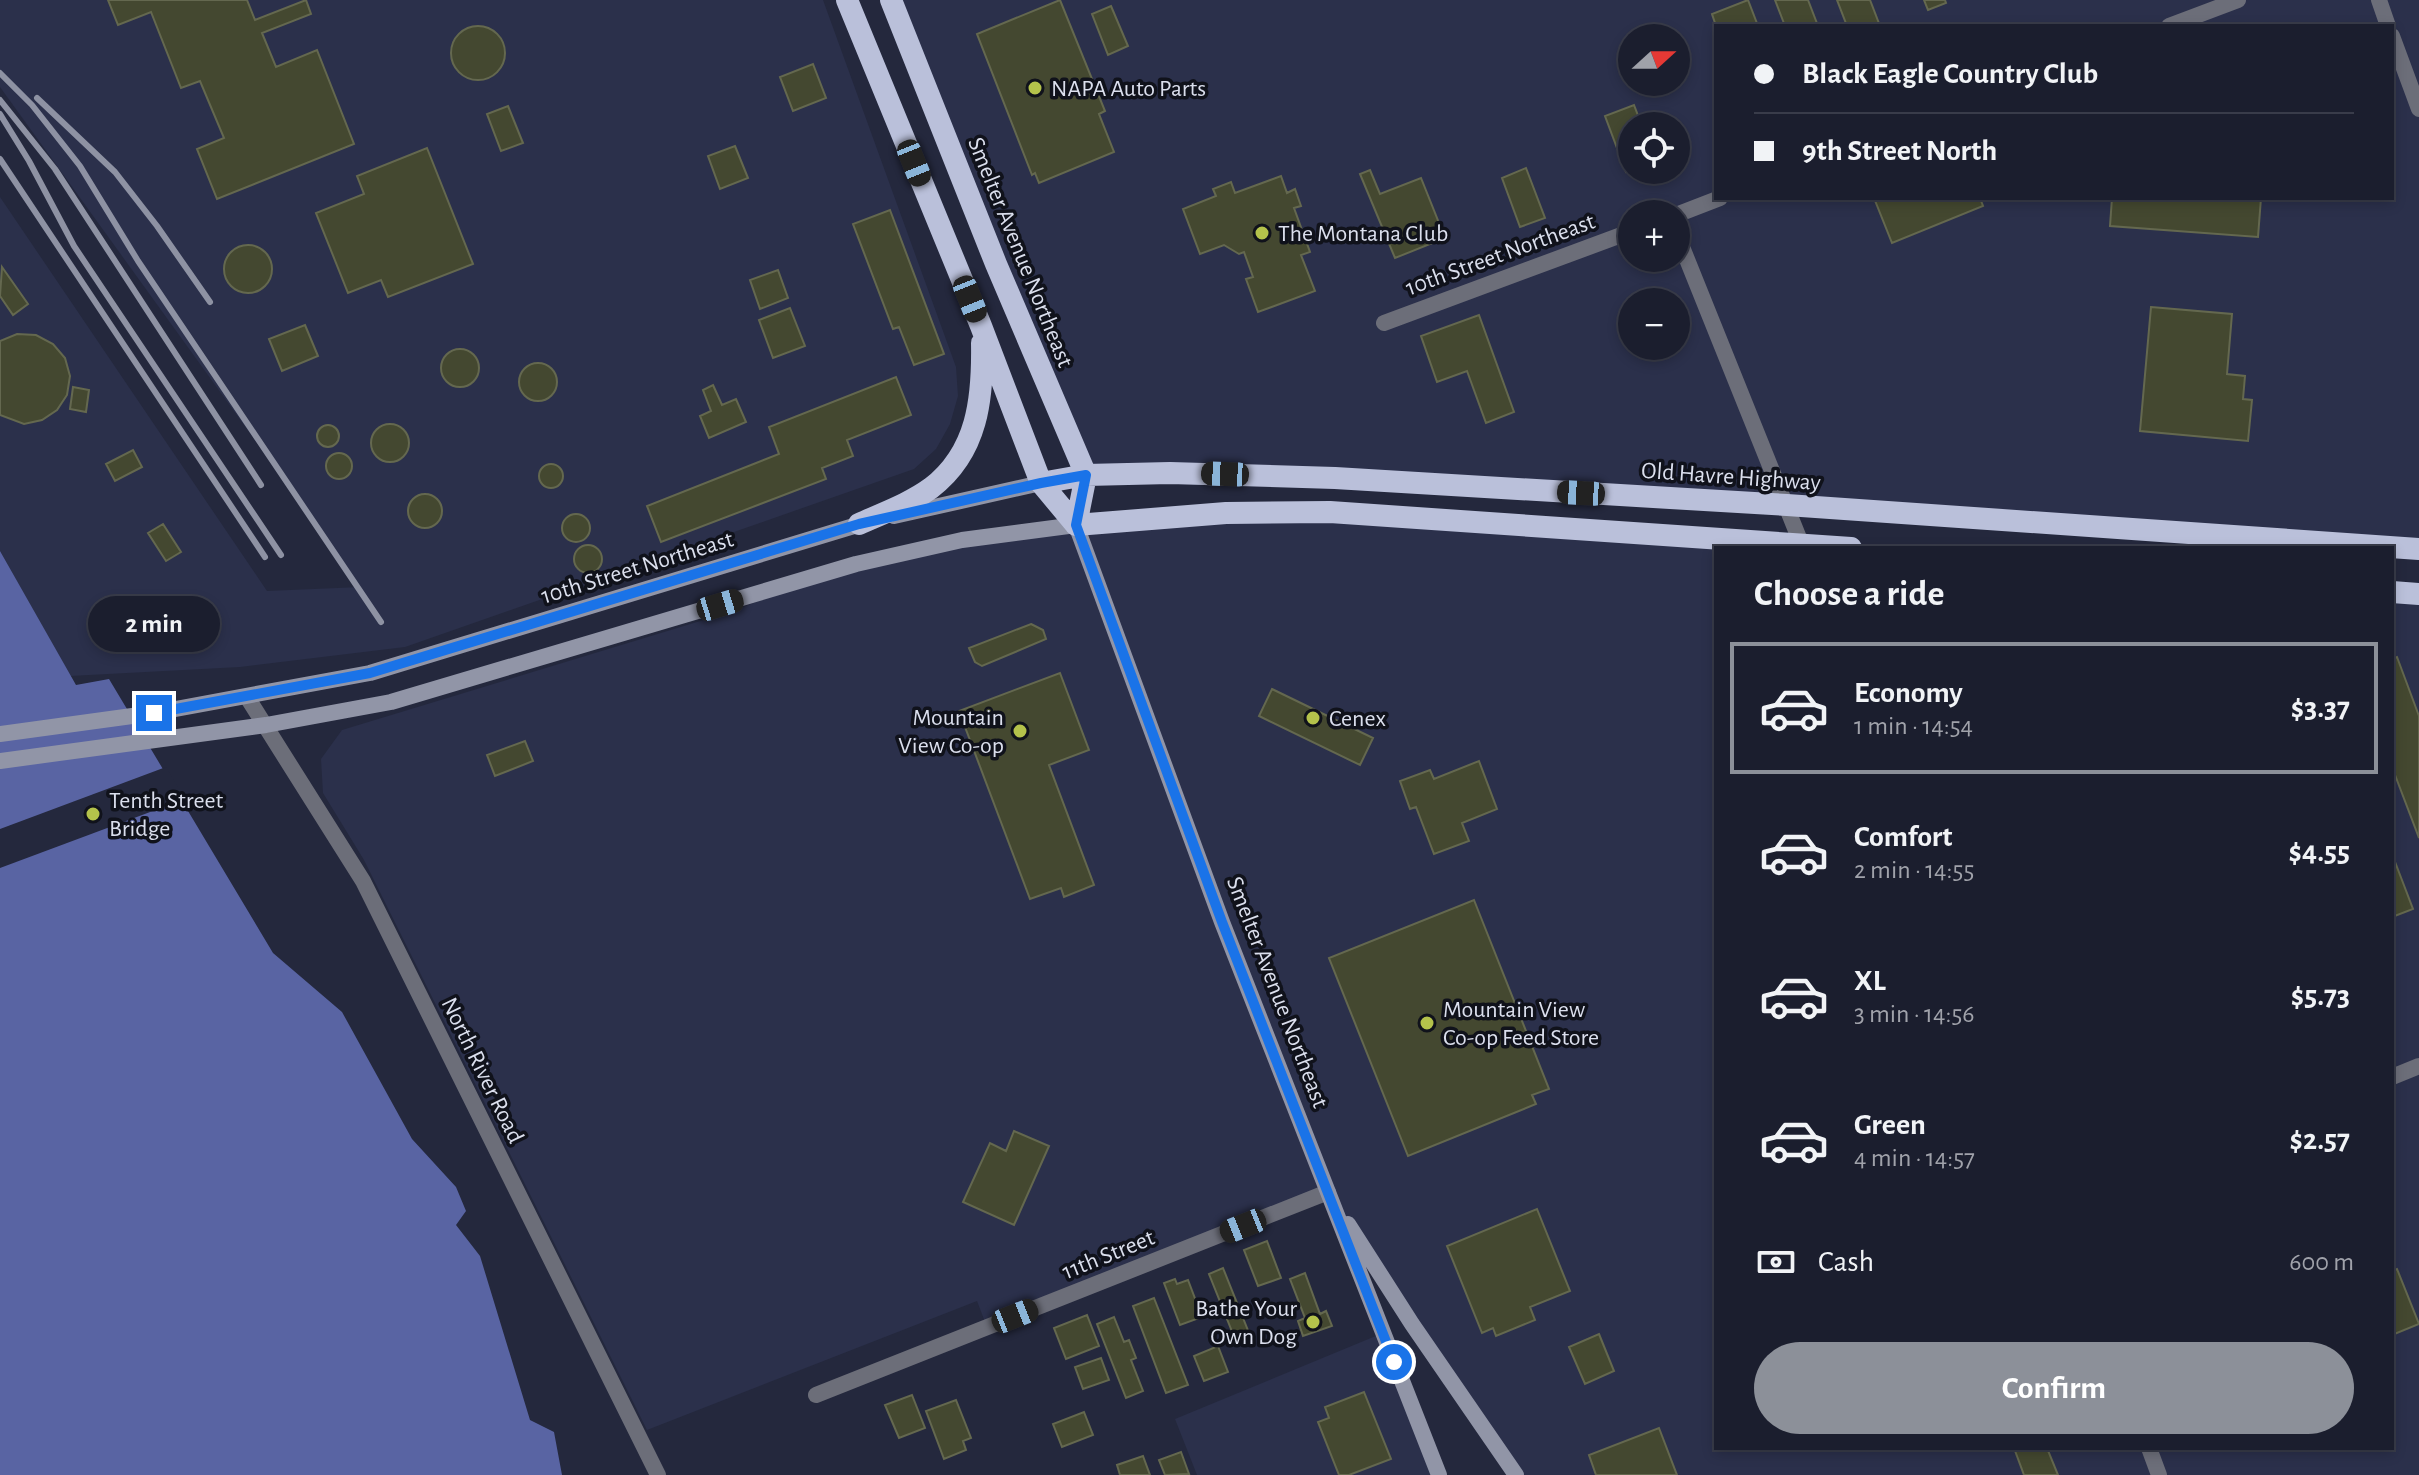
<!DOCTYPE html>
<meta charset="utf-8">
<style>
body{margin:0;font-family:"Alegreya Sans",sans-serif;background:#242736;color:#f1f3f6;height:100vh;display:flex;flex-direction:column;font-size:30px;white-space:nowrap}
*{box-sizing:border-box;margin:0}
p{font-size:26px;color:#a0a2aa}
.icon{flex:none;width:44px;height:44px;fill:none;stroke:currentColor;stroke-width:2;stroke-linecap:round;stroke-linejoin:round}
.map{position:relative;flex:1;overflow:hidden}
.sheet{position:absolute;left:1714px;top:546px;width:680px;height:904px;display:flex;flex-direction:column;background:#1b1e2e;border-radius:0px;box-shadow:0 4px 12px #0003,0 0 0 2px #393c4a}
.sheet>*{flex:none}
.banner{position:absolute;left:1714px;top:24px;width:680px;height:176px;border-radius:0px;box-shadow:0 4px 12px #0003,0 0 0 2px #393c4a;display:grid;align-content:center;height:176px;padding:0 40px;background:#1b1e2e}
.needle{width:52px;rotate:69deg}
.tools{position:absolute;left:1618px;top:24px;display:grid;gap:16px}
.tools a{display:grid;place-items:center;width:72px;height:72px;border-radius:50%;background:#1b1e2e;box-shadow:0 4px 12px #0003,0 0 0 2px #393c4a;font-size:40px}
.end{position:absolute;width:36px;height:36px;margin:-18px;border:10px solid #1a73e8;background:#fff;box-shadow:0 0 0 4px #fff}
.from{border-radius:50%}
.bubble{position:absolute;height:56px;border-radius:28px;background:#1b1e2e;box-shadow:0 4px 12px #0003,0 0 0 2px #393c4a;font-size:26px;font-weight:700;line-height:56px;text-align:center}
.car{position:absolute;width:24px;height:48px;margin:-24px -12px;border-radius:10px;box-shadow:0 0 6px 2px #0007;background:linear-gradient(#222 24%,#8ab4d8 0 40%,#222 0 76%,#8ab4d8 0 86%,#222 0)}
.banner b{display:flex;align-items:center;gap:28px;height:76px;font-size:30px}
.banner b+b{border-top:2px solid #393c4a}
.banner i{width:20px;height:20px;background:#f1f3f6}
ul{padding:0;list-style:none}
li{display:flex;align-items:center;gap:24px;height:132px;margin:0 16px 12px;padding:0 24px;border:4px solid transparent;border-radius:0px}
li div{flex:1}
li b{display:block;font-size:30px}
li em{font-style:normal;font-weight:700}
li.active{border-color:#8c9099}
li>.icon{width:72px;height:72px;stroke-width:1.5}
h2{padding:0 40px;font-size:36px;line-height:96px}
.pay{display:flex;align-items:center;gap:20px;height:88px;padding:0 40px;font-size:30px}
.pay p{margin-inline-start:auto}
.primary-button{display:flex;gap:16px;margin-top:auto;padding:16px 40px}
.primary-button a{flex:1;height:92px;border-radius:48px;background:#8c9099;color:#fff;font-size:32px;font-weight:700;line-height:92px;text-align:center}
.map>svg:first-child{display:block}
.built{fill:#2b304b;fill-rule:evenodd}
.water{fill:#5964a3}
.pier{fill:#24283d}
.building{fill:#444830;stroke:#64684f;stroke-width:2}
.lines{fill:none;stroke-linecap:round;stroke-linejoin:round}
.minor{stroke:#6c6e79;stroke-width:16}
.tertiary{stroke:#6c6e79;stroke-width:16}
.secondary{stroke:#9195a7;stroke-width:16}
.trunk{stroke:#bac0da;stroke-width:22}
.rail{stroke:#8e92a3;stroke-width:6}
.route{stroke:#1a73e8;stroke-width:10}
.poi-dot{fill:#b4c24b;stroke:#10121b;stroke-width:3}
.labels{text-anchor:middle;stroke-width:7;stroke-linejoin:round;paint-order:stroke}
.poi-label{font-size:24px;fill:#dbdfed;stroke:#10121b;text-anchor:start}
.street-label{font-size:24px;fill:#dbdfed;stroke:#10121b}
</style>
<div class="map">
<svg width="2419" height="1475" viewBox="0 0 2419 1475">
<rect width="100%" height="100%" fill="#24283d"/>
<path class="built" d="M0 0H823L956 367 958 396 950 424 936 449 914 469 405 647 240 667 70 676 0 551V197L267 591 361 587 0 87Z
M891 0H2419V549L1086 475ZM1716 26H2392V198H1716ZM1632 38H1676V82H1632ZM1632 126H1676V170H1632ZM1632 214H1676V258H1632ZM1632 302H1676V346H1632Z
M1330 512 1716 548V1448H2392V592L2419 594V1475H1516L1328 1192 987 1327 977 1301 647 1430 364 860 323 793 321 759 342 730 730 612 856 564 962 540Z
M1383 1333 1439 1475H1197L1175 1419Z"/>
<path class="water" d="M0 551 76 685 109 679 273 953 342 1012 412 1139 456 1187 466 1211 456 1225 480 1256 530 1420 554 1432 562 1475H0Z"/>
<path class="pier" d="M166 767 185 799 0 868V829Z"/>
<path class="building" d="M108 0H247L255 20 306 0 311 14 262 33 276 67 317 50 354 144 217 199 197 149 224 138 200 81 181 88 151 12 118 25Z
M1060 0 1105 111 1099 114 1114 152 1039 183 1035 173 1032 175 977 34Z
M1748 0 1758 26H1716L1712 14Z
M1775 0H1808L1818 26H1785Z
M1837 0H1870L1880 26H1847Z
M1924 0H1945L1946 3 1928 10Z
M1111 6 1128 46 1108 55 1092 14Z
M451 53a27 27 0 1 1 54 0a27 27 0 1 1-54 0Z
M813 64 826 98 793 111 780 77Z
M1634 105 1642 126H1632V170L1626 172 1605 116Z
M508 106 523 143 501 151 487 114Z
M735 146 748 178 720 189 708 156Z
M427 148 473 264 388 297 381 280 348 293 316 213 364 194 357 176Z
M1526 168 1545 218 1520 227 1502 178Z
M1370 170 1380 194 1421 178 1445 238 1395 258 1360 174Z
M1281 176 1287 193 1295 189 1301 206 1294 208 1310 252 1301 255 1315 291 1258 312 1246 279 1253 277 1244 252 1239 254 1224 245 1200 254 1183 209 1216 196 1213 189 1231 182 1235 193Z
M1874 198H1980L1983 206 1892 243Z
M2112 198H2261L2258 237 2110 226Z
M890 210 944 354 914 365 899 327 893 329 853 224Z
M224 269a24 24 0 1 1 48 0a24 24 0 1 1-48 0Z
M2 267 28 304 13 315 0 296Z
M778 270 788 298 760 309 750 280Z
M2151 307 2232 314 2227 374 2245 376 2243 399 2252 400 2248 441 2140 431Z
M790 308 805 346 773 358 759 320Z
M1479 315 1514 412 1486 423 1467 371 1437 382 1421 336Z
M305 325 318 356 282 371 269 339Z
M17 334 36 335 53 344 65 358 70 376 67 395 57 410 42 420 24 424 0 415V341Z
M441 368a19 19 0 1 1 38 0a19 19 0 1 1-38 0Z
M519 382a19 19 0 1 1 38 0a19 19 0 1 1-38 0Z
M896 377 911 415 847 440 853 456 822 468 826 479 661 542 647 506 779 454 769 427Z
M713 385 722 405 736 399 746 422 709 438 700 416 711 411 703 390Z
M73 387 89 390 86 412 70 409Z
M371 443a19 19 0 1 1 38 0a19 19 0 1 1-38 0Z
M317 436a11 11 0 1 1 22 0a11 11 0 1 1-22 0Z
M133 450 142 467 115 481 106 464Z
M326 466a13 13 0 1 1 26 0a13 13 0 1 1-26 0Z
M539 476a12 12 0 1 1 24 0a12 12 0 1 1-24 0Z
M408 511a17 17 0 1 1 34 0a17 17 0 1 1-34 0Z
M562 528a14 14 0 1 1 28 0a14 14 0 1 1-28 0Z
M163 524 181 552 166 561 148 533Z
M574 559a14 14 0 1 1 28 0a14 14 0 1 1-28 0Z
M1031 624 1043 630 1046 639 982 666 975 662 969 648Z
M2397 657 2419 716V838L2392 767V659Z
M1060 673 1089 750 1049 765 1094 885 1064 897 1061 888 1030 899 959 711Z
M1272 689 1373 738 1360 765 1259 716Z
M525 741 533 761 495 776 487 755Z
M1479 761 1497 809 1462 823 1469 841 1434 854 1416 807 1410 809 1400 781 1430 770 1434 779Z
M2392 854 2413 909 2392 917Z
M1474 900 1549 1089 1532 1095 1536 1104 1408 1156 1329 958Z
M1014 1131 1049 1146 1014 1225 963 1202 990 1143 1006 1151Z
M1537 1209 1570 1291 1530 1307 1535 1320 1496 1336 1493 1328 1482 1333 1447 1246Z
M1267 1241 1281 1278 1258 1286 1244 1250Z
M1223 1268 1251 1338 1237 1344 1209 1274Z
M2397 1269 2419 1324 2392 1335V1271Z
M1305 1273 1320 1314 1326 1311 1332 1326 1303 1336 1298 1321 1305 1318 1290 1279Z
M1175 1279 1177 1284 1188 1280 1202 1317 1180 1325 1164 1283Z
M1154 1298 1188 1385 1166 1393 1133 1306Z
M1087 1315 1099 1346 1066 1359 1054 1328Z
M1114 1317 1124 1342 1129 1340 1136 1358 1131 1360 1143 1391 1126 1398 1097 1324Z
M1599 1334 1614 1371 1585 1384 1569 1347Z
M1218 1346 1228 1372 1204 1381 1194 1356Z
M1101 1358 1109 1380 1083 1389 1075 1367Z
M1364 1392 1391 1459 1349 1475H1339L1318 1422 1329 1418 1325 1407Z
M912 1395 925 1428 899 1438 885 1405Z
M956 1400 971 1438 963 1441 966 1450 944 1459 926 1411Z
M1084 1412 1093 1435 1062 1447 1053 1424Z
M1659 1428 1677 1475H1596L1589 1455Z
M2014 1448H2047L2058 1475H2024Z
M1181 1452 1189 1474 1165 1475 1159 1460Z
M1143 1456 1150 1475H1120L1117 1465Z"/>
<g class="lines">
<path class="minor" d="M2169 26 2238 0
M1676 215 1720 198
M1676 232 1803 548
M1384 323 1632 231
M2392 1077 2419 1066
M816 1395 1328 1192
M2149 1448 2159 1475"/>
<path class="tertiary" d="M2379 0 2388 26
M2392 36 2419 109
M247 697 363 881 658 1475"/>
<path class="secondary" d="M894 516 1041 483
M0 734 154 713 370 673 867 522
M0 761 266 725 391 702 856 564 962 540 1076 525 1222 922 1439 1475
M1348 1224 1412 1324 1516 1475"/>
<path class="trunk" d="M847 0 981 326 1041 483 1076 525
M891 0 996 264 1086 475 1076 525
M1041 483 1086 475 1170 473 1335 478 1787 505 2419 549
M859 524C883 513 909 504 931 488 978 452 983 398 982 343
M1076 525 1226 513 1330 512 1851 548
M2392 592 2419 594"/>
<path class="rail" d="M0 73 32 105 80 166 138 261 381 622
M37 98 115 172 157 226 210 302
M0 100 55 169 261 485
M0 114 29 161 74 246 281 555
M0 159 265 557"/>
</g>
<g class="lines">
<path class="route" d="M154 713 370 673 859 524 1041 483 1086 475 1076 525 1222 922 1394 1362"/>
</g>
<g class="poi-dot">
<circle cx="1035" cy="88" r="8"/>
<circle cx="1262" cy="233" r="8"/>
<circle cx="1313" cy="718" r="8"/>
<circle cx="1020" cy="731" r="8"/>
<circle cx="93" cy="814" r="8"/>
<circle cx="1427" cy="1023" r="8"/>
<circle cx="1313" cy="1322" r="8"/>
</g>
<g class="labels">
<g class="poi-label">
<text x="1051" y="96">NAPA Auto Parts</text>
<text x="1278" y="241">The Montana Club</text>
<text x="1004" y="725" text-anchor="end">Mountain<tspan x="1004" dy="28">View Co-op</tspan></text>
<text x="1329" y="726">Cenex</text>
<text x="109" y="808">Tenth Street<tspan x="109" dy="28">Bridge</tspan></text>
<text x="1443" y="1017">Mountain View<tspan x="1443" dy="28">Co-op Feed Store</tspan></text>
<text x="1297" y="1316" text-anchor="end">Bathe Your<tspan x="1297" dy="28">Own Dog</tspan></text>
</g>
<g class="street-label">
<text transform="translate(1021 252) rotate(68)" y="8">Smelter Avenue Northeast</text>
<text transform="translate(1500 254) rotate(-20)" y="8">10th Street Northeast</text>
<text transform="translate(1731 476) rotate(4)" y="8">Old Havre Highway</text>
<text transform="translate(637 567) rotate(-17)" y="8">10th Street Northeast</text>
<text transform="translate(1278 992) rotate(69)" y="8">Smelter Avenue Northeast</text>
<text transform="translate(483 1070) rotate(64)" y="8">North River Road</text>
<text transform="translate(1108 1254) rotate(-22)" y="8">11th Street</text>
</g>
</g>
</svg>
<div class="tools">
<a><svg class="needle" viewBox="-14 -14 28 28"><path d="M0-13l5 13h-10z" fill="#e53935"/><path d="M0 13l5-13h-10z" fill="#a0a2aa"/></svg></a>
<a><svg class="icon" aria-label="locate" viewBox="0 0 24 24"><circle cx="12" cy="12" r="6"/><path d="M12 2v4M12 18v4M2 12h4M18 12h4"/></svg></a>
<a>+</a>
<a>−</a>
</div>
<i class="end from" style="left:1394px;top:1362px"></i>
<i class="end" style="left:154px;top:713px"></i>
<div class="bubble" style="left:88px;top:596px;width:132px">2 min</div>
<i class="car" style="left:914px;top:163px;rotate:158deg"></i>
<i class="car" style="left:970px;top:299px;rotate:158deg"></i>
<i class="car" style="left:1225px;top:474px;rotate:272deg"></i>
<i class="car" style="left:1581px;top:493px;rotate:273deg"></i>
<i class="car" style="left:720px;top:605px;rotate:73deg"></i>
<i class="car" style="left:1243px;top:1226px;rotate:248deg"></i>
<i class="car" style="left:1015px;top:1316px;rotate:68deg"></i>
<div class="banner">
<b><i class="from"></i>Black Eagle Country Club</b>
<b><i></i>9th Street North</b>
</div>
<section class="sheet">
<h2>Choose a ride</h2>
<ul>
<li class="active"><svg class="icon" aria-label="car" viewBox="0 0 24 24"><path d="M5 17H2v-5l4-1 3-4h7l3 4 3 1v5h-3M9 17h6M6 11h13"/><circle cx="7" cy="17" r="2"/><circle cx="17" cy="17" r="2"/></svg><div><b>Economy</b><p>1 min · 14:54</p></div><em>$3.37</em></li>
<li><svg class="icon" aria-label="car" viewBox="0 0 24 24"><path d="M5 17H2v-5l4-1 3-4h7l3 4 3 1v5h-3M9 17h6M6 11h13"/><circle cx="7" cy="17" r="2"/><circle cx="17" cy="17" r="2"/></svg><div><b>Comfort</b><p>2 min · 14:55</p></div><em>$4.55</em></li>
<li><svg class="icon" aria-label="car" viewBox="0 0 24 24"><path d="M5 17H2v-5l4-1 3-4h7l3 4 3 1v5h-3M9 17h6M6 11h13"/><circle cx="7" cy="17" r="2"/><circle cx="17" cy="17" r="2"/></svg><div><b>XL</b><p>3 min · 14:56</p></div><em>$5.73</em></li>
<li><svg class="icon" aria-label="car" viewBox="0 0 24 24"><path d="M5 17H2v-5l4-1 3-4h7l3 4 3 1v5h-3M9 17h6M6 11h13"/><circle cx="7" cy="17" r="2"/><circle cx="17" cy="17" r="2"/></svg><div><b>Green</b><p>4 min · 14:57</p></div><em>$2.57</em></li>
</ul>
<div class="pay"><svg class="icon" aria-label="cash" viewBox="0 0 24 24"><path d="M3 7h18v10H3z"/><circle cx="12" cy="12" r="2"/></svg>Cash<p>600 m</p></div>
<div class="primary-button"><a>Confirm</a></div>
</section>
</div>
